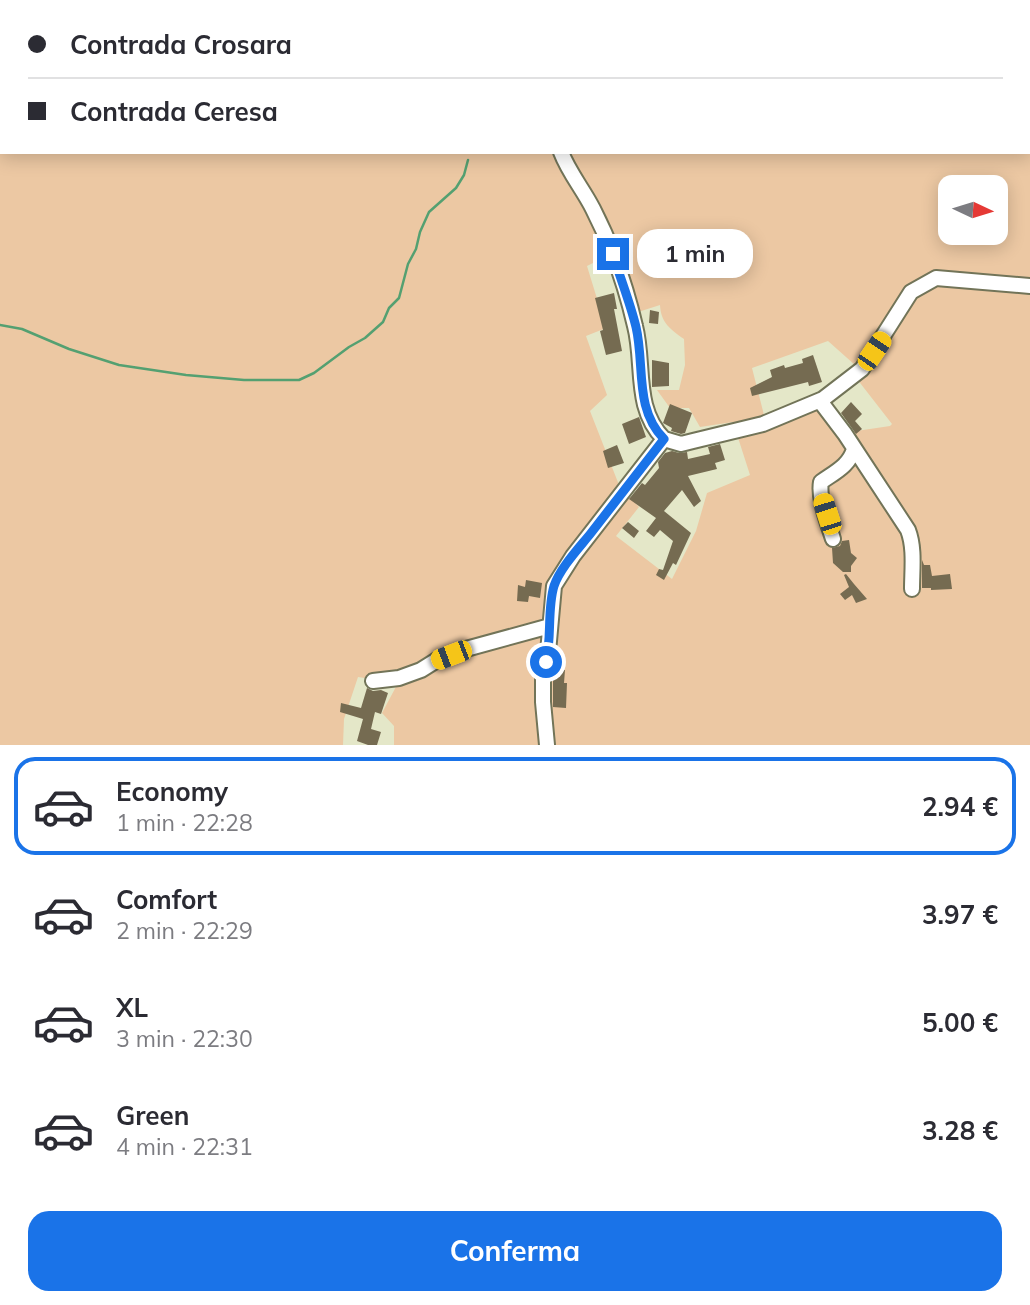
<!DOCTYPE html>
<html lang="it">
<meta charset="utf-8">
<style>
body{margin:0;font-family:Mulish,sans-serif;background:#f2f2f3;color:#2b2b33;height:100vh;display:flex;flex-direction:column;font-size:26px;white-space:nowrap}
*{box-sizing:border-box;margin:0}
p{font-size:23px;color:#7c7c81}
.icon{flex:none;width:38px;height:38px;fill:none;stroke:currentColor;stroke-width:2;stroke-linecap:round;stroke-linejoin:round}
.map{position:relative;height:745px;overflow:hidden}
.sheet{display:flex;flex-direction:column;background:#fff;flex:1}
.sheet>*{flex:none}
.top-card{position:absolute;left:0px;top:0px;width:1031px;height:154px;box-shadow:0 4px 18px #0003;display:grid;align-content:center;height:154px;padding:0 28px;background:#fff}
.needle{width:46px;rotate:94deg}
.fabs{position:absolute;left:938px;top:175px;display:grid;gap:14px}
.fabs a{display:grid;place-items:center;width:70px;height:70px;border-radius:14px;background:#fff;box-shadow:0 4px 18px #0003;font-size:35px}
.end{position:absolute;width:32px;height:32px;margin:-16px;border:9px solid #1a73e8;background:#fff;box-shadow:0 0 0 4px #fff}
.from{border-radius:50%}
.bubble{position:absolute;height:49px;border-radius:21px;background:#fff;box-shadow:0 4px 18px #0003;font-size:23px;font-weight:700;line-height:49px;text-align:center}
.car{position:absolute;width:21px;height:42px;margin:-21px -10px;border-radius:9px;box-shadow:0 0 5px 2px #0007;background:linear-gradient(#f5c518 24%,#345 0 40%,#f5c518 0 76%,#345 0 86%,#f5c518 0)}
.top-card b{display:flex;align-items:center;gap:24px;height:66px;font-size:26px}
.top-card b+b{border-top:2px solid #e1e1e2}
.top-card i{width:18px;height:18px;background:#2b2b33}
ul{padding:12px 0 0;list-style:none}
li{display:flex;align-items:center;gap:21px;height:98px;margin:0 14px 10px;padding:0 14px;border:4px solid transparent;border-radius:21px}
li div{flex:1}
li b{display:block;font-size:26px}
li em{font-style:normal;font-weight:700}
li.current{border-color:#1a73e8}
li>.icon{width:63px;height:63px;stroke-width:1.5}
.action{display:flex;gap:14px;margin-top:auto;padding:14px 28px}
.action a{flex:1;height:80px;border-radius:21px;background:#1a73e8;color:#fff;font-size:28px;font-weight:700;line-height:80px;text-align:center}
.map>svg:first-child{display:block}
.green{fill:#ecc8a3;fill-rule:evenodd}
.lines{fill:none;stroke-linecap:round;stroke-linejoin:round}
.stream{stroke:#54a071;stroke-width:2.5}
.building{fill:#756b51}
.minor-casing{stroke:#727458;stroke-width:18}
.minor{stroke:#fff;stroke-width:14}
.route{stroke:#1a73e8;stroke-width:9}
</style>
<div class="map">
<svg width="1030" height="745" viewBox="0 0 1030 745">
<rect width="100%" height="100%" fill="#e4e7c8"/>
<path class="green" d="M0 0H591V2H2V152H1029V2H705V0H1030V745H394V726L382 713 398 683 358 677 344 719 343 745H0ZM950 187H996V233H950ZM615 252 635 313 660 305C661 323 670 329 684 339L685 365 679 390H657L670 408H689L700 427 733 422 750 475 707 493 696 531 672 579 616 536 639 507 619 485 590 411 607 395 586 336 606 328 587 266ZM828 341 864 373 857 379 892 424 890 426 843 433 822 405 765 419 752 368Z"/>
<g class="lines">
<path class="stream" d="M0 33 2 35
M0 73 2 72
M0 325 22 329 69 349 119 365 186 375 244 380H299L314 373 349 347 365 338 383 322 389 308 399 298 408 264 416 249 420 232 429 212 456 188 464 175 468 160"/>
</g>
<path class="building" d="M614 293 617 309H614L622 351 606 355 600 331 603 330 595 298Z
M650 310 659 312 658 324 649 323Z
M813 355 822 382 809 386 808 382 752 396 750 388 772 377 770 370 784 365 785 368 803 363 802 359Z
M652 360 669 363V386L652 387Z
M851 402 862 414 855 421 862 429 856 434 841 413Z
M670 404 692 413 685 433 681 434 671 431 672 428 663 423Z
M639 417 646 437 629 444 622 424Z
M720 444 725 460 715 463 717 469 688 476 701 501 694 507 682 490 664 511 691 533 676 565 673 563 664 580 656 575 659 569 663 570 673 541 660 530 654 537 646 531 656 518 629 499 642 483 645 485 659 468 658 462 665 453 672 451 679 453 687 452 688 459 710 454 708 447Z
M617 445 624 463 608 468 603 451Z
M628 522 639 531 634 538 622 528Z
M849 540 851 553 857 558 851 566V572H843L833 563 832 548 840 546 842 541Z
M922 560 924 565H930L932 576 950 574 952 589 931 590V588H922Z
M846 574 854 584 867 599 856 603 852 595 845 600 840 594 849 587 844 575Z
M526 580 542 583 540 598 529 596 528 602 517 601 518 585 525 587Z
M554 669 565 670 564 683H567L566 708 553 707V675Z
M367 688 373 691 381 690 388 693 381 714 375 712 371 729 381 732 377 745H368L357 741 363 719 340 712 341 703 361 708Z"/>
<g class="lines">
<g class="minor-casing">
<path id="minor" d="M358 0V2
M561 152C569 173 583 189 593 209 611 244 626 287 635 326 645 364 633 408 664 439
M820 401 845 434 908 530C915 548 912 570 912 589
M664 439 681 444 693 441 763 424 823 399 862 369 911 292 936 278 1030 286
M833 539C828 523 818 498 821 482 835 472 849 466 854 449
M373 681 399 678 421 670 437 660 466 649 550 626
M547 745 543 702V674L548 652 554 586 573 556 664 439"/>
</g>
<use href="#minor" class="minor"/>
</g>
<g class="lines">
<path class="route" d="M546 662C552 638 547 609 554 586 560 568 579 548 591 533 615 502 640 470 664 439 634 409 645 365 636 327 630 302 620 278 613 254"/>
</g>
</svg>
<div class="fabs">
<a><svg class="needle" viewBox="-14 -14 28 28"><path d="M0-13l5 13h-10z" fill="#e53935"/><path d="M0 13l5-13h-10z" fill="#7c7c81"/></svg></a>
</div>
<i class="end from" style="left:546px;top:662px"></i>
<i class="end" style="left:613px;top:254px"></i>
<div class="bubble" style="left:637px;top:229px;width:116px">1 min</div>
<i class="car" style="left:874px;top:351px;rotate:34deg"></i>
<i class="car" style="left:827px;top:514px;rotate:342deg"></i>
<i class="car" style="left:451px;top:655px;rotate:249deg"></i>
<div class="top-card">
<b><i class="from"></i>Contrada Crosara</b>
<b><i></i>Contrada Ceresa</b>
</div>
</div>
<section class="sheet">
<ul>
<li class="current"><svg class="icon" aria-label="car" viewBox="0 0 24 24"><path d="M5 17H2v-5l4-1 3-4h7l3 4 3 1v5h-3M9 17h6M6 11h13"/><circle cx="7" cy="17" r="2"/><circle cx="17" cy="17" r="2"/></svg><div><b>Economy</b><p>1 min · 22:28</p></div><em>2.94 €</em></li>
<li><svg class="icon" aria-label="car" viewBox="0 0 24 24"><path d="M5 17H2v-5l4-1 3-4h7l3 4 3 1v5h-3M9 17h6M6 11h13"/><circle cx="7" cy="17" r="2"/><circle cx="17" cy="17" r="2"/></svg><div><b>Comfort</b><p>2 min · 22:29</p></div><em>3.97 €</em></li>
<li><svg class="icon" aria-label="car" viewBox="0 0 24 24"><path d="M5 17H2v-5l4-1 3-4h7l3 4 3 1v5h-3M9 17h6M6 11h13"/><circle cx="7" cy="17" r="2"/><circle cx="17" cy="17" r="2"/></svg><div><b>XL</b><p>3 min · 22:30</p></div><em>5.00 €</em></li>
<li><svg class="icon" aria-label="car" viewBox="0 0 24 24"><path d="M5 17H2v-5l4-1 3-4h7l3 4 3 1v5h-3M9 17h6M6 11h13"/><circle cx="7" cy="17" r="2"/><circle cx="17" cy="17" r="2"/></svg><div><b>Green</b><p>4 min · 22:31</p></div><em>3.28 €</em></li>
</ul>
<div class="action"><a>Conferma</a></div>
</section>
